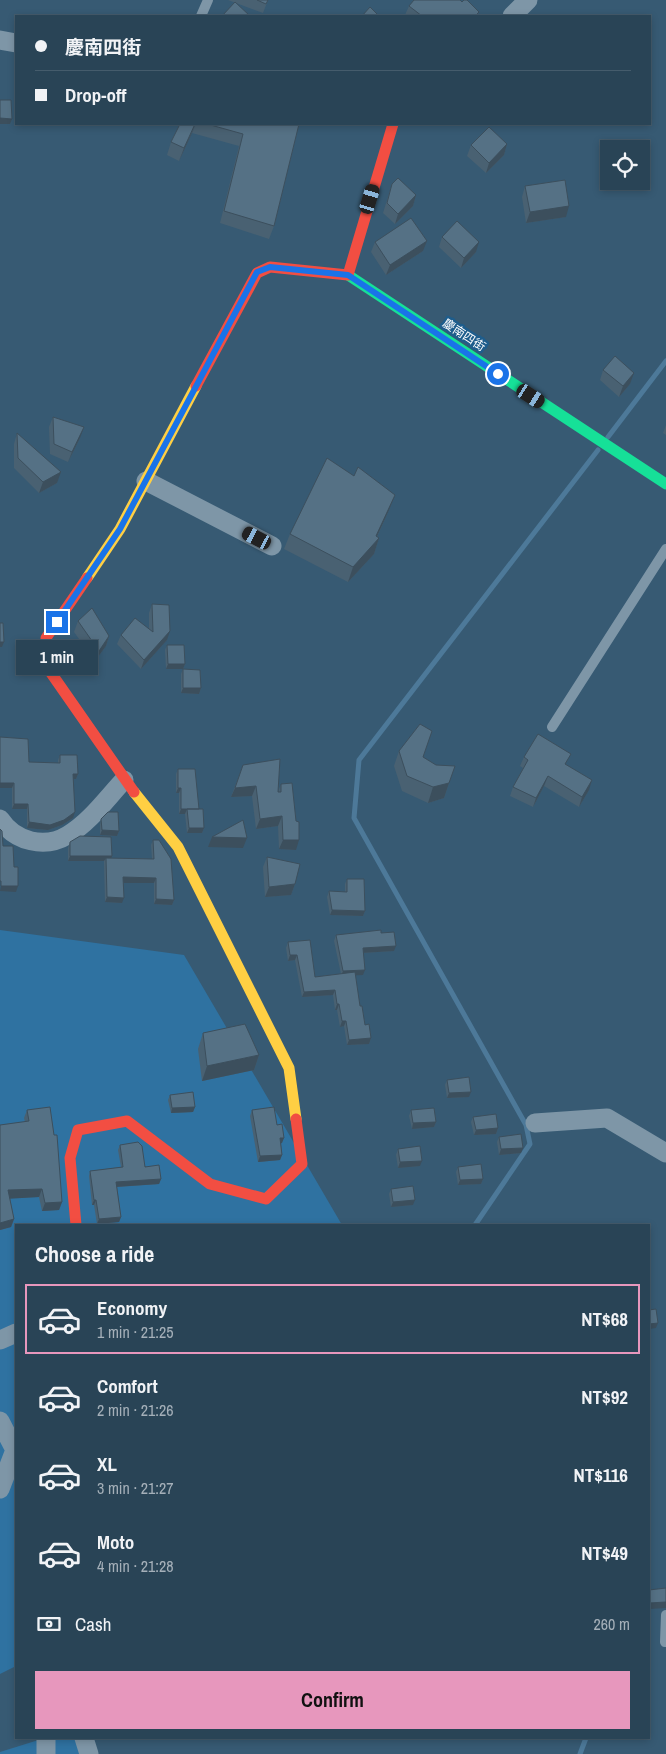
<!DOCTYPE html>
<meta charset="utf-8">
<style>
body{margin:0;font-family:"Archivo Narrow","Noto Sans TC",sans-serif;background:#314b5c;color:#f1f3f6;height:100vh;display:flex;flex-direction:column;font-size:19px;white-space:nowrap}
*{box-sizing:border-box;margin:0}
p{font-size:16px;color:#a5b0b9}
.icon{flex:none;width:28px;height:28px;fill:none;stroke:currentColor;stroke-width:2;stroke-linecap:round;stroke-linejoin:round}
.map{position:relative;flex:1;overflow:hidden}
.drawer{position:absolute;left:15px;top:1224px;width:635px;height:515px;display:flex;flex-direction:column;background:#294456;border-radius:0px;box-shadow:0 2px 8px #0003,0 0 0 1px #455c6c}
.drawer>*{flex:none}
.top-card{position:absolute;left:15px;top:15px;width:636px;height:110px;border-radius:0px;box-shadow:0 2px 8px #0003,0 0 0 1px #455c6c;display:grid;align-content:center;height:110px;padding:0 20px;background:#294456}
.fabs{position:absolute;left:600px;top:140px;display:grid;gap:10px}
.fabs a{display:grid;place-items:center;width:50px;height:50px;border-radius:0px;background:#294456;box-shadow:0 2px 8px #0003,0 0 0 1px #455c6c;font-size:25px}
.end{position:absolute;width:22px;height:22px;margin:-11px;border:6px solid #1a73e8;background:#fff;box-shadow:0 0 0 2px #fff}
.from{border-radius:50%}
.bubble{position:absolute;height:35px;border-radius:0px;background:#294456;box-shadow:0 2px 8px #0003,0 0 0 1px #455c6c;font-size:16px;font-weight:700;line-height:35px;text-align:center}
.car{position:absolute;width:15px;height:30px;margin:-15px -8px;border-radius:6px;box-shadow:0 0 4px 1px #0007;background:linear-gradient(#222 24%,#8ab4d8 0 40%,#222 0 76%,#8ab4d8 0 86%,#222 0)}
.top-card b{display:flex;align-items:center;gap:18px;height:48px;font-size:19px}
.top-card b+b{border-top:1px solid #455c6c}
.top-card i{width:12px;height:12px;background:#f1f3f6}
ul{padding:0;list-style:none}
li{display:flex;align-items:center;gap:15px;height:70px;margin:0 10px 8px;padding:0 10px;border:2px solid transparent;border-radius:0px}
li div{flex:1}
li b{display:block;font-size:19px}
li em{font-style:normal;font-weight:700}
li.active{border-color:#e797bd}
li>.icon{width:45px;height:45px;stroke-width:1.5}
h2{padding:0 20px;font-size:22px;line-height:60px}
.pay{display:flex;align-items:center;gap:12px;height:55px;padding:0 20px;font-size:19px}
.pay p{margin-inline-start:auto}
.button{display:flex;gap:10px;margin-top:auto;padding:10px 20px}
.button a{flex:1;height:58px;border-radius:0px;background:#e797bd;color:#111;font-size:20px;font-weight:700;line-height:58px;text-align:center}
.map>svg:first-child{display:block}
.green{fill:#2f72a1}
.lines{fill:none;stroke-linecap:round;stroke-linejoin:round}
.stream{stroke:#4d7999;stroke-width:5}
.lane{stroke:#7e96a7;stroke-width:10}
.street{stroke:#7e96a7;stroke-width:19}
.fast{stroke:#16e098;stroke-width:11}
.slow{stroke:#ffcf43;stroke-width:11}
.jam{stroke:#f24e42;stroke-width:11}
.wall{fill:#496172}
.shaded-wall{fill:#3c4f5d}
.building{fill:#557185;stroke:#3c4f5d}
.route{stroke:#1a73e8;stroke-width:6}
.labels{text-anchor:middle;stroke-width:5;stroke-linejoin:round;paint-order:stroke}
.street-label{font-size:12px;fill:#fff;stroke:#1e5d8c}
</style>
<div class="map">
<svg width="666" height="1754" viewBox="0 0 666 1754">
<rect width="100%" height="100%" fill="#375a73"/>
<path class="green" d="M0 930 184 955 342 1225H16V1666L0 1674Z
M45 1738H89L91 1754H0V1752Z"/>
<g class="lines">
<path class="stream" d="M608 437 666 361
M475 1225 530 1144 526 1125 354 818 359 760 598 450
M580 1754 586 1738"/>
<path class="lane" d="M201 16 208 0
M552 727 666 549
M665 1642 666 1615"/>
<path class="street" d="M512 16 528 0
M0 40 16 43
M146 481 272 546
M0 819C15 842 45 849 68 835 90 822 107 798 124 780
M535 1123 607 1118 666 1153
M0 1340 16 1333
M0 1421 15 1450 0 1489
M46 1738V1754
M84 1738 89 1754"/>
<path class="fast" d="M348 275 666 484"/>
<path class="slow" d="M87 578 120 529 196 386
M134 792 178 847 289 1068 296 1119"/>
<path class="jam" d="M196 386 257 273 270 267 348 275 393 124
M87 578 46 638 49 670 134 792
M76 1225 70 1158 78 1130 127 1121 210 1184 266 1199 302 1164 296 1119"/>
</g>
<path class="wall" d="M228 0H268L263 13Z
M462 2 479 12 477 16H407L405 15 409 6Z
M180 124H305V125L299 124 274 226 269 239 220 223 239 146 192 133 179 161 167 155 171 142Z
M507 144 504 155 486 173 467 156 471 145Z
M392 184 416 195 413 206 395 224 383 213Z
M525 186 566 217 526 223 522 197Z
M442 237 476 252 461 268 439 247Z
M375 242 423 251 386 275 371 252Z
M603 370 630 384 619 397 600 380Z
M53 417 80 438 68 462 50 454 49 427Z
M666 425V435L663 433Z
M17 433 57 483 39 493 14 468V444Z
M354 476 395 495 389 510 377 537 379 538 374 554 348 582 284 549 290 534Z
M152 604 167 640 141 669 117 644 121 635 149 629V613Z
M78 621 109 636 106 646 95 661 74 632Z
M167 645 185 664 183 669 201 688 199 694 181 693V674L183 669H166L165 650Z
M399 751 423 757 449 783 444 798 428 803 402 791 394 766Z
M60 755 78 774 76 779H73V818L62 825 48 830 27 828V809H12V788H0L29 762 58 763V760Z
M524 757 567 765 589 790 579 807 544 786 533 807 510 796 513 787 523 768 520 766Z
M243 765 278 792 281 784 296 821V850L279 849 278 826 256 829 252 796 231 797Z
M178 769 199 809 204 828 202 833H187L185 814H179V793H176V774Z
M101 819 119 831 117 836 100 835V824Z
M153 840 174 900 172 905 154 904V883H123L122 903 105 902 104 864V861H68V848L70 842 112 856 111 858 152 859 151 845Z
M267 857 295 884 291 895 265 897 263 867Z
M347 879 365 911 363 916 330 915 327 897 329 891 345 892V884Z
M381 933 394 951 363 953V975H355L360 1006 365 1025 371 1038 369 1044 347 1045 344 1026 340 1027 337 1010H335L333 995 302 997 295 960 288 961 286 948 288 942 315 977 341 974 334 941 336 935Z
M203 1033 259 1055 254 1070 202 1081 198 1049Z
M447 1080 469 1097 447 1098 445 1085Z
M170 1095 195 1107 193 1112 171 1113 168 1100Z
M27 1110 62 1202 59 1210 42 1211 39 1197 10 1198 14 1219 11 1227 0 1230 25 1122 24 1118Z
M252 1110 277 1125 282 1143H281L282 1155 280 1160 258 1162 250 1116Z
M411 1110 436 1122 434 1127 412 1129 409 1116Z
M473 1117 498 1128 496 1134 474 1135 471 1122Z
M499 1137 521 1153 499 1155 497 1142Z
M120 1145 161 1179 159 1184 117 1187 121 1217 119 1222 97 1224 94 1205H92L89 1176 90 1171 121 1167 118 1150Z
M398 1149 420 1166 398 1168 396 1155Z
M458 1167 483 1179 481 1184 458 1185 456 1172Z
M391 1189 413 1205 391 1207 389 1194Z"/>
<path class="shaded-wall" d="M0 118 12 119 10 124H0Z
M196 124 192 133 179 161 184 148Z
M507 144 504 155 486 173 489 163Z
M416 195 413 206 395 224 398 214Z
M569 206 566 217 526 223 530 212Z
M427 241 423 251 386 275 390 265Z
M479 242 476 252 461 268 464 258Z
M634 373 630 384 619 397 623 386Z
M84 427 80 438 68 462 72 452Z
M61 472 57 483 39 493 43 482Z
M395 495 389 510 373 545 379 538 374 554 348 582 353 567 376 536Z
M170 631 167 640 141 669 144 660Z
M109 636 106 646 95 661 99 651Z
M0 642H4L2 647H0Z
M168 664H185L183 669H166Z
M183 688H201L199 694 181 693Z
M73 774H78L76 779H71Z
M548 776 544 786 533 807 536 798Z
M592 780 589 790 579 807 582 797Z
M0 783H14L12 788H0Z
M449 783 444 798 428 803 433 787Z
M256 786 252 796 231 797 235 788Z
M178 788H181L179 793H176Z
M14 804H28L27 809H12Z
M181 809H199H187L185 814H179Z
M75 812 73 818 62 825 48 830 27 828 29 822Z
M282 816 278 826 256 829 260 819Z
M189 828H204L202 833H187Z
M102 830 119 831 117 836 100 835Z
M212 837 247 838 243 848 208 847Z
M283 840H299L296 850 279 849Z
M70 856H112L110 862 106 858 104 861H68Z
M123 877 156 878 154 883H121Z
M295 884 291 895 265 897 269 887Z
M1 886H18L16 892 0 891Z
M107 897 124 898 122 903 105 902Z
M156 899 174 900 172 905 154 904Z
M332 910 365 911 363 916 330 915Z
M396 946 394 951 361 953 363 948Z
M290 955H297L295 960 288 961Z
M365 970 363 975 341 976 343 971Z
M335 990 333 995 302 997 304 992Z
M337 1004H339L337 1010H335Z
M342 1021H346L344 1026 340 1027Z
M371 1038 369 1044 347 1045 349 1040Z
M259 1055 254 1070 202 1081 207 1066Z
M471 1092 469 1097 447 1098 449 1093Z
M195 1107 193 1112 171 1113 172 1108Z
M436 1122 434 1127 412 1129 413 1123Z
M498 1128 496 1134 474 1135 476 1130Z
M280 1138H284L282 1143 278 1144Z
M523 1148 521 1153 499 1155 501 1149Z
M282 1155 280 1160 258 1162 260 1156Z
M422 1161 420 1166 398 1168 400 1162Z
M161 1179 159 1184 114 1187 116 1182Z
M483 1179 481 1184 458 1185 460 1180Z
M42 1189 39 1197 5 1199 8 1190Z
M94 1200H96L94 1205H92Z
M415 1200 413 1205 391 1207 393 1202Z
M62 1202 59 1210 42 1211 45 1203Z
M121 1217 119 1222 97 1224 99 1219Z
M14 1219 11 1227 0 1230V1223Z
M658 1323 656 1328 649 1329V1324Z
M666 1602V1608L649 1609V1603Z"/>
<path class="building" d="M257 0H268L266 4Z
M414 0H460L462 2 464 0H467L479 12 475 16H422L409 6Z
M235 2 250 16H222Z
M370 7 379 16H362Z
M0 100H11L12 119 0 118Z
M180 124H195L184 148 171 142Z
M207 124H299L274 226 224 211 243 134Z
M489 127 507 144 489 163 471 145Z
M398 178 416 195 398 214 387 203 392 184Z
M565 180 569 206 530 212 525 186Z
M411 218 427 241 390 265 375 242Z
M457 221 479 242 464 258 442 237Z
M615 356 634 373 623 386 603 370Z
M53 417 84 427 72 452 54 444Z
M17 433 61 472 43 482 18 458Z
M327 458 354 476 358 467 395 495 376 536 379 538 353 567 290 534Z
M152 604 169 605 170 631 144 660 121 635 135 618 153 632Z
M92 608 109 636 99 651 78 621Z
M0 623H3L4 642H0Z
M167 645H184L185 664H168Z
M183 669 200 670 201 688H183Z
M420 724 432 731 423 757 436 765 455 766 449 783 433 787 407 776 399 751Z
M538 734 571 754 565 764 592 780 582 797 548 776 536 798 513 787 528 760 524 757Z
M0 737 28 739 29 762 60 763V755H77L78 774H73L75 812 64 820 50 825 29 822 28 804H14V783H0Z
M280 759 278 792H281V784L292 783 296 821 299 822V840H283L282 816 260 819 256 786 235 788 243 765Z
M178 769H195L199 809H181V788H178Z
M187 809H203L204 828H189Z
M108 812H118L119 831 102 830 101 819Z
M243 820 247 838 212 837Z
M0 829 2 831 3 846H13L14 867H18V886H1V881H0Z
M80 836 111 837 112 856H70V842Z
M153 840H159L171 859 174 900 156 899V878L123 877 124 898 107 897 106 858 154 859Z
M267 857 300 864 295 884 269 887Z
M347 879H364L365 911 332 910 329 891 347 892Z
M381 930V933L394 932 396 946 363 948 365 970 343 971 336 935Z
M310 940 315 977 355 972 360 1006H362L365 1025 369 1024 371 1038 349 1040 346 1021H342L339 1004H337L335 990 304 992 297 955H290L288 942Z
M245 1024 259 1055 207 1066 203 1033Z
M469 1077 471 1092 449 1093 447 1080Z
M193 1092 195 1107 172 1108 170 1095Z
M50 1107 54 1135H57L62 1202 45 1203 42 1189 8 1190 14 1219 0 1223V1125L29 1121 27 1110Z
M274 1107 277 1125 282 1124 284 1138H280L282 1155 260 1156 252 1110Z
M434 1108 436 1122 413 1123 411 1110Z
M496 1114 498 1128 476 1130 473 1117Z
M521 1134 523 1148 501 1149 499 1137Z
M138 1142 142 1146 145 1167 159 1165 161 1179 116 1182 121 1217 99 1219 96 1200H94L90 1171 123 1167 120 1145Z
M420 1146 422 1161 400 1162 398 1149Z
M481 1164 483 1179 460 1180 458 1167Z
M413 1186 415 1200 393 1202 391 1189Z
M656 1309 658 1323 649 1324V1310Z
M666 1588V1602L649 1603V1590Z"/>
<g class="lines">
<path class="route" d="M57 622 120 529 257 272 270 267 348 275 498 374"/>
</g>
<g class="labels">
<g class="street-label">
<text transform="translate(464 335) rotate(33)" y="4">慶南四街</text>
</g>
</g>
</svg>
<div class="fabs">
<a><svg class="icon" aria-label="locate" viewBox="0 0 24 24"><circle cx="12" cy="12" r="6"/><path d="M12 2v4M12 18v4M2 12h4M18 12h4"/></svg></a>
</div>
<i class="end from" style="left:498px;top:374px"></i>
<i class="end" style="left:57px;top:622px"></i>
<div class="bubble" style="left:16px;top:640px;width:82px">1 min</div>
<i class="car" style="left:370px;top:199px;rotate:17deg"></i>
<i class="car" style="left:531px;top:396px;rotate:123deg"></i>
<i class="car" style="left:257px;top:538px;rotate:297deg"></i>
<div class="top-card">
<b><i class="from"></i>慶南四街</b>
<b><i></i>Drop-off</b>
</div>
<section class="drawer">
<h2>Choose a ride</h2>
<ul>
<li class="active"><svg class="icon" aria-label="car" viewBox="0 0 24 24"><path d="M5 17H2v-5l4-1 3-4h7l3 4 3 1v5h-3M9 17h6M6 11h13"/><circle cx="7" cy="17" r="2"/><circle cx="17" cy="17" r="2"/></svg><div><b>Economy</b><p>1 min · 21:25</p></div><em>NT$68</em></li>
<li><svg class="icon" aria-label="car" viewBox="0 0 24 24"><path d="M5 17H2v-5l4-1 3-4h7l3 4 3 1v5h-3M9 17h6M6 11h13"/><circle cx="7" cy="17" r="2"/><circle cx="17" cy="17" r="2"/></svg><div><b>Comfort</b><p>2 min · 21:26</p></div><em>NT$92</em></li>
<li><svg class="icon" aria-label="car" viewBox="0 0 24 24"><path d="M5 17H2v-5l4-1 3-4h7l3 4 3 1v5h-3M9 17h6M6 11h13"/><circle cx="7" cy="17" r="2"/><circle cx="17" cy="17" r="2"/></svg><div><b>XL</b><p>3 min · 21:27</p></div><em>NT$116</em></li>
<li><svg class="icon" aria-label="car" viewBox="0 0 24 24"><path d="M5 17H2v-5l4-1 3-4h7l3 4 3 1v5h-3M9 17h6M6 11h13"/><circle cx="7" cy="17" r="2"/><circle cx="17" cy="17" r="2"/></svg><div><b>Moto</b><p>4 min · 21:28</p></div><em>NT$49</em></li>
</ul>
<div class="pay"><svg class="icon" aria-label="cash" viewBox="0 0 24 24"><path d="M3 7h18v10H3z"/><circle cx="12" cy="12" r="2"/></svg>Cash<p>260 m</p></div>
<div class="button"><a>Confirm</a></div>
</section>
</div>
